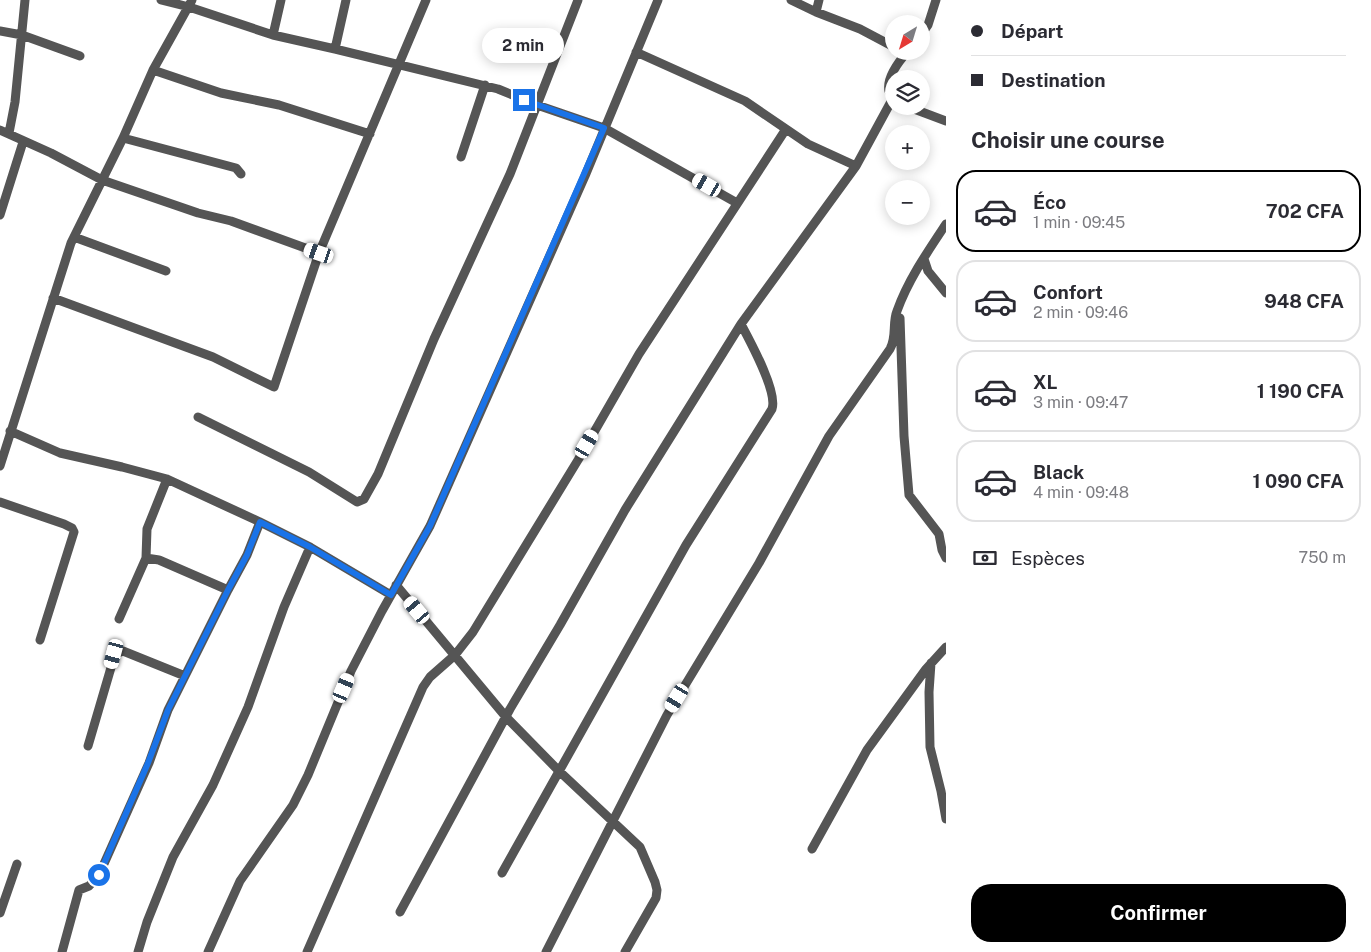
<!DOCTYPE html>
<html lang="fr">
<meta charset="utf-8">
<style>
body{margin:0;font-family:"Public Sans",sans-serif;background:#f2f2f3;color:#2b2b33;height:100vh;display:flex;flex-direction:column;font-size:19px;white-space:nowrap}
*{box-sizing:border-box;margin:0}
p{font-size:16px;color:#7c7c81}
.icon{flex:none;width:28px;height:28px;fill:none;stroke:currentColor;stroke-width:2;stroke-linecap:round;stroke-linejoin:round}
.map{position:relative;flex:1;overflow:hidden}
.sheet{display:flex;flex-direction:column;background:#fff;width:425px}
.sheet>*{flex:none}
.hud{display:grid;align-content:center;height:110px;padding:0 25px;background:#fff}
.needle{width:32px;rotate:218deg}
.tools{position:absolute;left:885px;top:15px;display:grid;gap:10px}
.tools a{display:grid;place-items:center;width:45px;height:45px;border-radius:50%;background:#fff;box-shadow:0 2px 12px #0003;font-size:25px}
.end{position:absolute;width:22px;height:22px;margin:-11px;border:6px solid #1a73e8;background:#fff;box-shadow:0 0 0 2px #fff}
.from{border-radius:50%}
.bubble{position:absolute;height:35px;border-radius:18px;background:#fff;box-shadow:0 2px 12px #0003;font-size:16px;font-weight:700;line-height:35px;text-align:center}
.car{position:absolute;width:15px;height:30px;margin:-15px -8px;border-radius:6px;box-shadow:0 0 4px 1px #0007;background:linear-gradient(#fff 24%,#345 0 40%,#fff 0 76%,#345 0 86%,#fff 0)}
.hud b{display:flex;align-items:center;gap:18px;height:48px;font-size:19px}
.hud b+b{border-top:1px solid #e1e1e2}
.hud i{width:12px;height:12px;background:#2b2b33}
ul{padding:0;list-style:none}
li{display:flex;align-items:center;gap:15px;height:82px;margin:0 10px 8px;padding:0 15px;border:2px solid #e1e1e2;border-radius:20px}
li div{flex:1}
li b{display:block;font-size:19px}
li em{font-style:normal;font-weight:700}
li.current{border-color:#000}
li>.icon{width:45px;height:45px;stroke-width:1.5}
h2{padding:0 25px;font-size:22px;line-height:60px}
.pay{display:flex;align-items:center;gap:12px;height:55px;padding:0 25px;font-size:19px}
.pay p{margin-inline-start:auto}
.button{display:flex;gap:10px;margin-top:auto;padding:10px 25px}
.button a{flex:1;height:58px;border-radius:20px;background:#000;color:#fff;font-size:20px;font-weight:700;line-height:58px;text-align:center}
main{display:flex;flex:1;min-height:0}
.map>svg:first-child{display:block}
.lines{fill:none;stroke-linecap:round;stroke-linejoin:round}
.street{stroke:#555;stroke-width:9}
.route{stroke:#1a73e8;stroke-width:6}
</style>
<main>
<div class="map">
<svg width="946" height="952" viewBox="0 0 946 952">
<rect width="100%" height="100%" fill="#fff"/>
<g class="lines">
<path class="street" d="M161 0 189 7 273 35 335 49 498 89 537 105 604 128 737 203
M791 0 816 12 860 29 894 47
M816 12 819 0
M0 31 22 35 80 56
M273 35 281 0
M921 35 928 25 936 0
M335 49 346 0
M636 52 745 101 808 144 856 166
M153 70 221 93 279 105 370 134
M906 106 946 121
M0 130 51 153 102 180 198 213 231 221 319 253
M9 133 15 102 25 0
M123 138 236 168 241 174
M461 157 485 85
M0 215 23 142
M74 237 166 271
M924 259 928 271 946 293
M53 298 213 357 274 387 319 253 426 0
M900 318 904 436 909 495 939 534 942 550 946 558
M198 417 309 472 357 502 364 499 378 474 434 339 510 174 578 0
M10 431 60 453 122 467 167 479 260 522 310 547 391 595
M0 466 71 243 123 138 153 70 192 0
M0 502 64 524 72 528 74 532 40 640
M146 558 159 560 228 590
M396 585 506 717 559 771 640 847 655 882 657 890 656 898 625 952
M119 619 146 558 147 529 167 479
M931 663 929 692 930 747 941 791 946 819
M88 746 115 654 123 651 185 676
M812 849 867 750 926 669 946 647
M502 873 686 545 772 409C778 392 750 341 741 324
M400 912 510 709 560 625 625 510 741 324 856 166 893 98C892 95 890 93 889 91 886 77 900 60 908 51
M0 913 17 864
M62 952 79 890 89 886 99 875 149 763 168 710 228 590 247 555 260 522
M138 952 147 922 173 857 213 785 248 707 284 607 310 547
M208 952 240 881 293 805 308 775 351 671 382 611 430 526 585 176 658 0
M307 952 423 687 430 677 455 655 473 632 578 460 639 354 786 129
M546 952 667 715 759 563 829 436 890 349C897 337 892 323 897 311 908 280 928 251 946 224"/>
</g>
<g class="lines">
<path class="route" d="M99 875 148 763 168 710 228 590 247 555 260 522 310 547 391 595 430 526 604 128 524 100"/>
</g>
</svg>
<div class="tools">
<a><svg class="needle" viewBox="-14 -14 28 28"><path d="M0-13l5 13h-10z" fill="#e53935"/><path d="M0 13l5-13h-10z" fill="#7c7c81"/></svg></a>
<a><svg class="icon" aria-label="layers" viewBox="0 0 24 24"><path d="M12 4l9 5-9 5-9-5zM3 14l9 5 9-5"/></svg></a>
<a>+</a>
<a>−</a>
</div>
<i class="end from" style="left:99px;top:875px"></i>
<i class="end" style="left:524px;top:100px"></i>
<div class="bubble" style="left:482px;top:28px;width:82px">2 min</div>
<i class="car" style="left:707px;top:185px;rotate:300deg"></i>
<i class="car" style="left:319px;top:253px;rotate:289deg"></i>
<i class="car" style="left:587px;top:444px;rotate:30deg"></i>
<i class="car" style="left:417px;top:610px;rotate:320deg"></i>
<i class="car" style="left:114px;top:654px;rotate:195deg"></i>
<i class="car" style="left:344px;top:688px;rotate:23deg"></i>
<i class="car" style="left:677px;top:698px;rotate:211deg"></i>
</div>
<section class="sheet">
<div class="hud">
<b><i class="from"></i>Départ</b>
<b><i></i>Destination</b>
</div>
<h2>Choisir une course</h2>
<ul>
<li class="current"><svg class="icon" aria-label="car" viewBox="0 0 24 24"><path d="M5 17H2v-5l4-1 3-4h7l3 4 3 1v5h-3M9 17h6M6 11h13"/><circle cx="7" cy="17" r="2"/><circle cx="17" cy="17" r="2"/></svg><div><b>Éco</b><p>1 min · 09:45</p></div><em>702 CFA</em></li>
<li><svg class="icon" aria-label="car" viewBox="0 0 24 24"><path d="M5 17H2v-5l4-1 3-4h7l3 4 3 1v5h-3M9 17h6M6 11h13"/><circle cx="7" cy="17" r="2"/><circle cx="17" cy="17" r="2"/></svg><div><b>Confort</b><p>2 min · 09:46</p></div><em>948 CFA</em></li>
<li><svg class="icon" aria-label="car" viewBox="0 0 24 24"><path d="M5 17H2v-5l4-1 3-4h7l3 4 3 1v5h-3M9 17h6M6 11h13"/><circle cx="7" cy="17" r="2"/><circle cx="17" cy="17" r="2"/></svg><div><b>XL</b><p>3 min · 09:47</p></div><em>1 190 CFA</em></li>
<li><svg class="icon" aria-label="car" viewBox="0 0 24 24"><path d="M5 17H2v-5l4-1 3-4h7l3 4 3 1v5h-3M9 17h6M6 11h13"/><circle cx="7" cy="17" r="2"/><circle cx="17" cy="17" r="2"/></svg><div><b>Black</b><p>4 min · 09:48</p></div><em>1 090 CFA</em></li>
</ul>
<div class="pay"><svg class="icon" aria-label="cash" viewBox="0 0 24 24"><path d="M3 7h18v10H3z"/><circle cx="12" cy="12" r="2"/></svg>Espèces<p>750 m</p></div>
<div class="button"><a>Confirmer</a></div>
</section>
</main>
